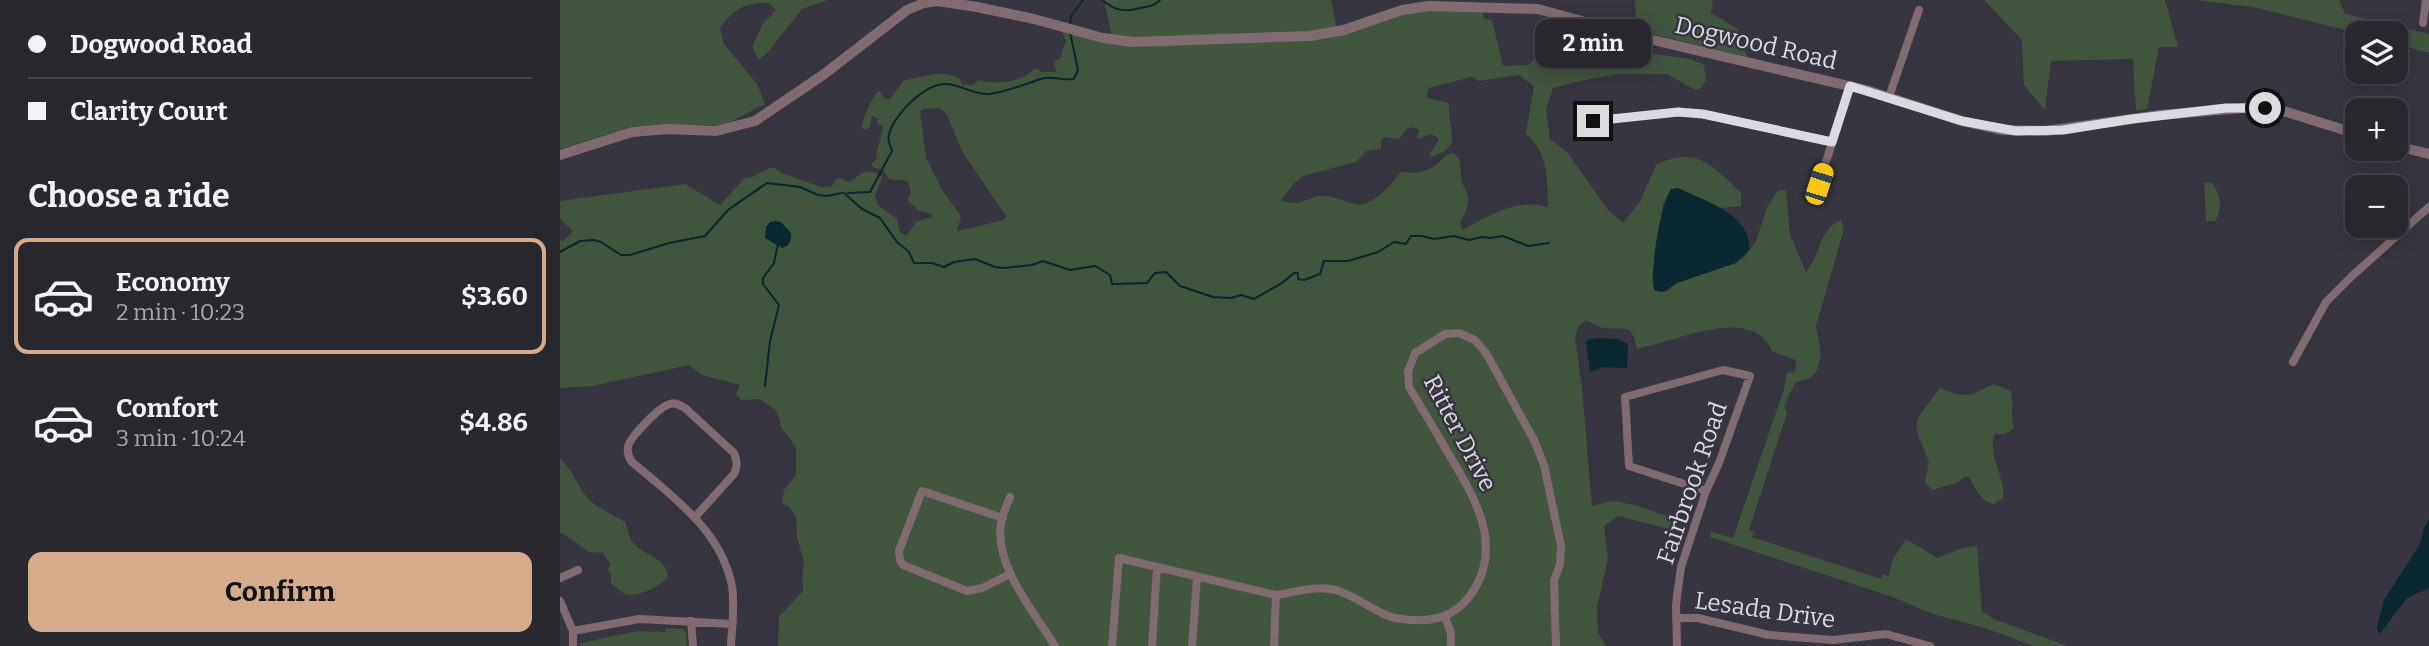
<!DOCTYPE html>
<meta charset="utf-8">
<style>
body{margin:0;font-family:Bitter,serif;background:#35343b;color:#f1f3f6;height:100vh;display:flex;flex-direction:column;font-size:26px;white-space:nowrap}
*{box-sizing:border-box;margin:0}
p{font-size:23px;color:#a5a6aa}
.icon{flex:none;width:38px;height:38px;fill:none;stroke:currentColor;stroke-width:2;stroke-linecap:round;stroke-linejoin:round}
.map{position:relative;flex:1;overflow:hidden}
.drawer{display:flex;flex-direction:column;background:#29282f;width:560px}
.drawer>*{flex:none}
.banner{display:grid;align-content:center;height:154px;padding:0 28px;background:#29282f}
.controls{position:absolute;left:1785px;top:21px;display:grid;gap:14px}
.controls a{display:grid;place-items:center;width:63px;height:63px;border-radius:14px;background:#29282f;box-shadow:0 4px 18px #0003,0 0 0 2px #45444b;font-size:35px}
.end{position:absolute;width:32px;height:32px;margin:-16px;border:9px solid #dbdae1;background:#111;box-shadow:0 0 0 4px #111}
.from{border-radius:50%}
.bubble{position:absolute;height:49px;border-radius:14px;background:#29282f;box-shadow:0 4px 18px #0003,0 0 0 2px #45444b;font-size:23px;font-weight:700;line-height:49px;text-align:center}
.car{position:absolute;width:21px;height:42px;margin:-21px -10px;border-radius:9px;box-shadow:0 0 5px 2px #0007;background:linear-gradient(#f5c518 24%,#345 0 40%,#f5c518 0 76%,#345 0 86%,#f5c518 0)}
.banner b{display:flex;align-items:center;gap:24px;height:66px;font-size:26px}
.banner b+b{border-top:2px solid #45444b}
.banner i{width:18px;height:18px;background:#f1f3f6}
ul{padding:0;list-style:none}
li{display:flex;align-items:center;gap:21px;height:116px;margin:0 14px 10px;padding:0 14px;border:4px solid transparent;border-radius:14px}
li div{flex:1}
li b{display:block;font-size:26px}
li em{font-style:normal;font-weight:700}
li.selected{border-color:#d6ab8b}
li>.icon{width:63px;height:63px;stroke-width:1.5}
h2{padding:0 28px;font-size:32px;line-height:84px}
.cta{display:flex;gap:14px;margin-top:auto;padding:14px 28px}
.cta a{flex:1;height:80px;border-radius:14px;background:#d6ab8b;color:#111;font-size:28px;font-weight:700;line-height:80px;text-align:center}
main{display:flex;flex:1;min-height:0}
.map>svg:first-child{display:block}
.green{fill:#41553f;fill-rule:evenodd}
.water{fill:#09282f}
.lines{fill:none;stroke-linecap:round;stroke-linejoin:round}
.stream{stroke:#09282f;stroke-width:2}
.minor{stroke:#806b70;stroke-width:8}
.tertiary{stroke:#806b70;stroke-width:10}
.route{stroke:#dbdae1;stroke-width:9}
.labels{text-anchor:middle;stroke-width:5;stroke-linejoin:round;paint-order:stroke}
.street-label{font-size:24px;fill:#dbdae1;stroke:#37353f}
</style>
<main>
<section class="drawer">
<div class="banner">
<b><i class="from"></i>Dogwood Road</b>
<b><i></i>Clarity Court</b>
</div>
<h2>Choose a ride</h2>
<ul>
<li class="selected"><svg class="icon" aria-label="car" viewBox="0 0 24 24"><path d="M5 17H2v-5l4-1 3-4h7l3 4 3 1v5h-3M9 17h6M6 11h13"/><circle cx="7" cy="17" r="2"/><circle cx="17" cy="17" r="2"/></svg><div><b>Economy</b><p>2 min · 10:23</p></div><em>$3.60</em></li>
<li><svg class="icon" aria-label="car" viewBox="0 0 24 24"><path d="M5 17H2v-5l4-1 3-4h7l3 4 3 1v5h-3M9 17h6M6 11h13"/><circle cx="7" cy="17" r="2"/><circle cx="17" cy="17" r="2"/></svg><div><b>Comfort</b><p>3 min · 10:24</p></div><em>$4.86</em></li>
</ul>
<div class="cta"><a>Confirm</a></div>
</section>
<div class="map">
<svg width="1869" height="646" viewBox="0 0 1869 646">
<rect width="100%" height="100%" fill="#37353f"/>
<path class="green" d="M0 0H268L242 9 209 51 199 60 192 47 202 25 216 10 209 3C186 2 174 8 160 28L164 44 197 84 205 104 168 123 170 125 73 126 0 149Z
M544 0H771L777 28C703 41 627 37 552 37Z
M1075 0H1153L1151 13 1178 29 1187 57 1076 30Z
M1424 0H1605L1618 47H1599L1587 109 1576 111 1573 59 1491 61 1485 110 1464 85 1462 40Z
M1635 0H1779L1785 14 1869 34V53L1836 44V33H1797L1693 7Z
M923 10V18L932 20 943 66 969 65C982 52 984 35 986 18L990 16C995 31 986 45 995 59L1022 53 1029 35 1037 38V49L1058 56 1076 52 1093 54 1131 59 1144 65 1146 80 1141 88 1136 90 1107 74H1058L1020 81 993 88 986 109 990 139 1007 152 1048 210 1063 223 1080 202 1096 165C1136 145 1153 166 1181 193V206L1160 208 1118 188 1107 196 1103 205 1092 277 1093 285 1098 292 1107 291 1117 283 1184 258 1196 241 1207 207 1218 191 1226 190 1230 235 1246 272C1261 255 1258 230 1281 220L1284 229 1256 326 1261 354 1257 370 1252 377 1235 383 1224 406 1227 413 1189 530 1194 532 1192 537 1321 579 1323 574 1328 576 1333 559 1346 539 1377 558 1402 548 1417 546 1422 611 1434 619 1507 646H1474L1425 628 1373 614 1330 596 1150 537 1151 532 1173 538 1224 389 1227 373 1235 371 1236 360 1212 351C1191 302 1113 344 1077 348L1074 337 1069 329 1042 328 1026 320 1018 327 1015 337 1022 388 1032 506 1053 501 1075 505 1118 520V529L1105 528 1058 516 1044 526 1048 559 1037 607 1038 633 1046 646H218L219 617 243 591 242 576 244 562 237 537 236 517 229 506 222 504 224 490 236 475V448L222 428 216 410 199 399 181 400 176 394 180 385 142 375 129 365 32 386 0 388V239L3 241 13 231 0 219V201L125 184 160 205 185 178 192 177 210 168H215L222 173 261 187 272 186 276 179 280 178 289 182C303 174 306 165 322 177L315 196 318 205 337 219 340 232 344 235H347L357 221 372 217V214L359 211 348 201V197L351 193 348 181 329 179C321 167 328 170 314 168L311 164 317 159 316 155 323 128 322 125 318 124 317 118 312 116 310 127 305 130 302 128C303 116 310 103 317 92L320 91 325 99H330L344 80C363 78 379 68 399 78L402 85H413L418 80C431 84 453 83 465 76 469 74 471 71 475 69H479L480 72H497L494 65 495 60 500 59 506 41 501 30 545 42 727 41 854 11ZM959 75 974 86 966 133C989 155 987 178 988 207 959 198 928 215 903 230L900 224C903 216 910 206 908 197 908 192 903 187 902 182 899 170 904 158 892 153 885 155 883 159 878 163 867 173 856 173 841 172 830 185 813 208 794 204 784 201 774 196 763 196 745 196 746 207 721 201L734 183 743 176 796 162 806 151 821 149V140L824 137 839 139 847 129 853 127 859 130 857 139 871 134 878 138V141L870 153 871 157 885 151 892 143C893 129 888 119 889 106L888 103 866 97 869 88 911 77 919 81ZM380 108 387 115 403 153 446 216 444 220 397 231 401 216 382 190 366 158 360 112 364 109Z
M1644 183H1652C1661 195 1663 208 1655 221H1646Z
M1433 384 1451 391C1454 405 1450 416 1454 428L1445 434H1435C1426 454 1446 477 1443 498L1434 504C1421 502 1415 488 1409 477H1405L1396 483 1372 490 1365 482 1369 462 1358 435 1356 425 1359 416 1380 388C1408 399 1407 397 1433 384Z
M0 459C15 473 13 477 23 492 32 507 51 513 65 522 68 529 69 537 73 543 84 556 106 557 108 576 102 587 77 597 66 594 60 592 56 587 51 583V574L48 571 50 564 43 553 29 552C20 546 11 537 0 533Z
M106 628 123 629 126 632 127 646H20V643L78 631 105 632Z"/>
<path class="water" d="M1118 188C1144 201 1192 214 1189 250L1176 263 1117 283 1103 292 1094 290C1090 270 1100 206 1111 189Z
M216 221 221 222 231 233C232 240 229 247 222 248L205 238 206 227 210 222Z
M1037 338 1057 339 1068 344 1067 368 1043 367 1030 372 1026 343 1027 340Z
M1869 519V588L1847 598 1819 635 1817 628 1824 600 1860 544 1864 528Z"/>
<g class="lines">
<path class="stream" d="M542 0C554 10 565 13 580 8 588 6 593 7 600 0
M510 26 511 16 523 0
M284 193 302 209 320 218 337 242 349 252 354 263H372L384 267 394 262 415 259 435 267 443 268 472 265 483 261 510 270 535 266 550 275 552 284H556L587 283 595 273 606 272 620 286 653 297 671 298 681 295 694 299 722 283 734 273H738V279L744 280 760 274 764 261H788L818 252 834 242 846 244 851 236H862L874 239 894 236 909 240 922 237 930 238 943 236 968 246 989 243
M288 193 310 192 332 151C331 145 327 142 329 135 333 115 365 83 387 84 402 85 414 95 429 94 447 92 465 84 481 79 491 75 503 81 514 79L518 70 510 32
M0 252 20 241 34 240 41 242 61 255H70L109 243 145 236 168 210 207 183 240 187 258 195 267 196 282 193
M205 386 210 341 219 305 203 284V278L214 263 218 244"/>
<path class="minor" d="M1863 23 1866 0
M1329 97 1359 10
M1033 121 1118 112 1143 114 1272 142
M1259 184 1290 86
M1733 362 1766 302 1792 276 1869 207
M450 497C447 505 442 515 441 523 434 565 474 612 495 646
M136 516 174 474C178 466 177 461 174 453L125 408C119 405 116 402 110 404 100 406 69 438 68 447 67 453 69 458 72 462 113 497 161 530 172 586 175 606 172 627 171 646
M443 518 362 491 339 551 340 560 343 565 407 591 422 588 450 574
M0 578 18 570
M716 595C736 592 759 584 779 591 800 598 820 617 842 619 871 623 895 618 912 593 945 544 913 495 887 451 874 429 862 408 849 387L848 372 855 353 885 334 899 333 915 340 926 353 974 440 984 465 1001 546 1000 564 994 581 996 646
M0 601 13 631V646
M885 617 891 633V646
M1116 618H1138L1209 635 1273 640 1326 634 1370 646
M131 621 133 646
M13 631 79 619 172 624
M552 646 559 558 716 595 714 646
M592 646 597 567
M632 646 637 577
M1117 646 1116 605 1121 567 1146 491 1159 463 1190 376 1163 370 1065 397 1069 466 1146 491"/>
<path class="tertiary" d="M1836 146 1869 154
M0 155 72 132 107 129 156 131 195 121 263 75 347 10 364 3 377 1 417 7 474 19 543 38 573 42 750 36 784 30 842 10 869 6 978 9 1076 36 1306 90 1402 121 1441 130 1486 131 1600 115 1695 107 1727 112 1797 134"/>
</g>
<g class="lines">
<path class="route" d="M1033 121 1118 112 1143 114 1272 142 1290 86 1402 121 1456 131 1503 130 1572 119 1666 108H1705"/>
</g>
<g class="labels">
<g class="street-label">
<text transform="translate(1196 43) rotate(13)" y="8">Dogwood Road</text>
<text transform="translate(900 433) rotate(62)" y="8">Ritter Drive</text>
<text transform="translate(1132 483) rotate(-71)" y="8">Fairbrook Road</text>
<text transform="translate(1205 610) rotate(8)" y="8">Lesada Drive</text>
</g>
</g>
</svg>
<div class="controls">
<a><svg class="icon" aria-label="layers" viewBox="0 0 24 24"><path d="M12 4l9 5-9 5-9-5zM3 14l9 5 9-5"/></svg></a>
<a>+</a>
<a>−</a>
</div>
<i class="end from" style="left:1705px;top:108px"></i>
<i class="end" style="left:1033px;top:121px"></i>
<div class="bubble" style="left:975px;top:19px;width:116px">2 min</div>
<i class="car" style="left:1259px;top:184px;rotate:18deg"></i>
</div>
</main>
